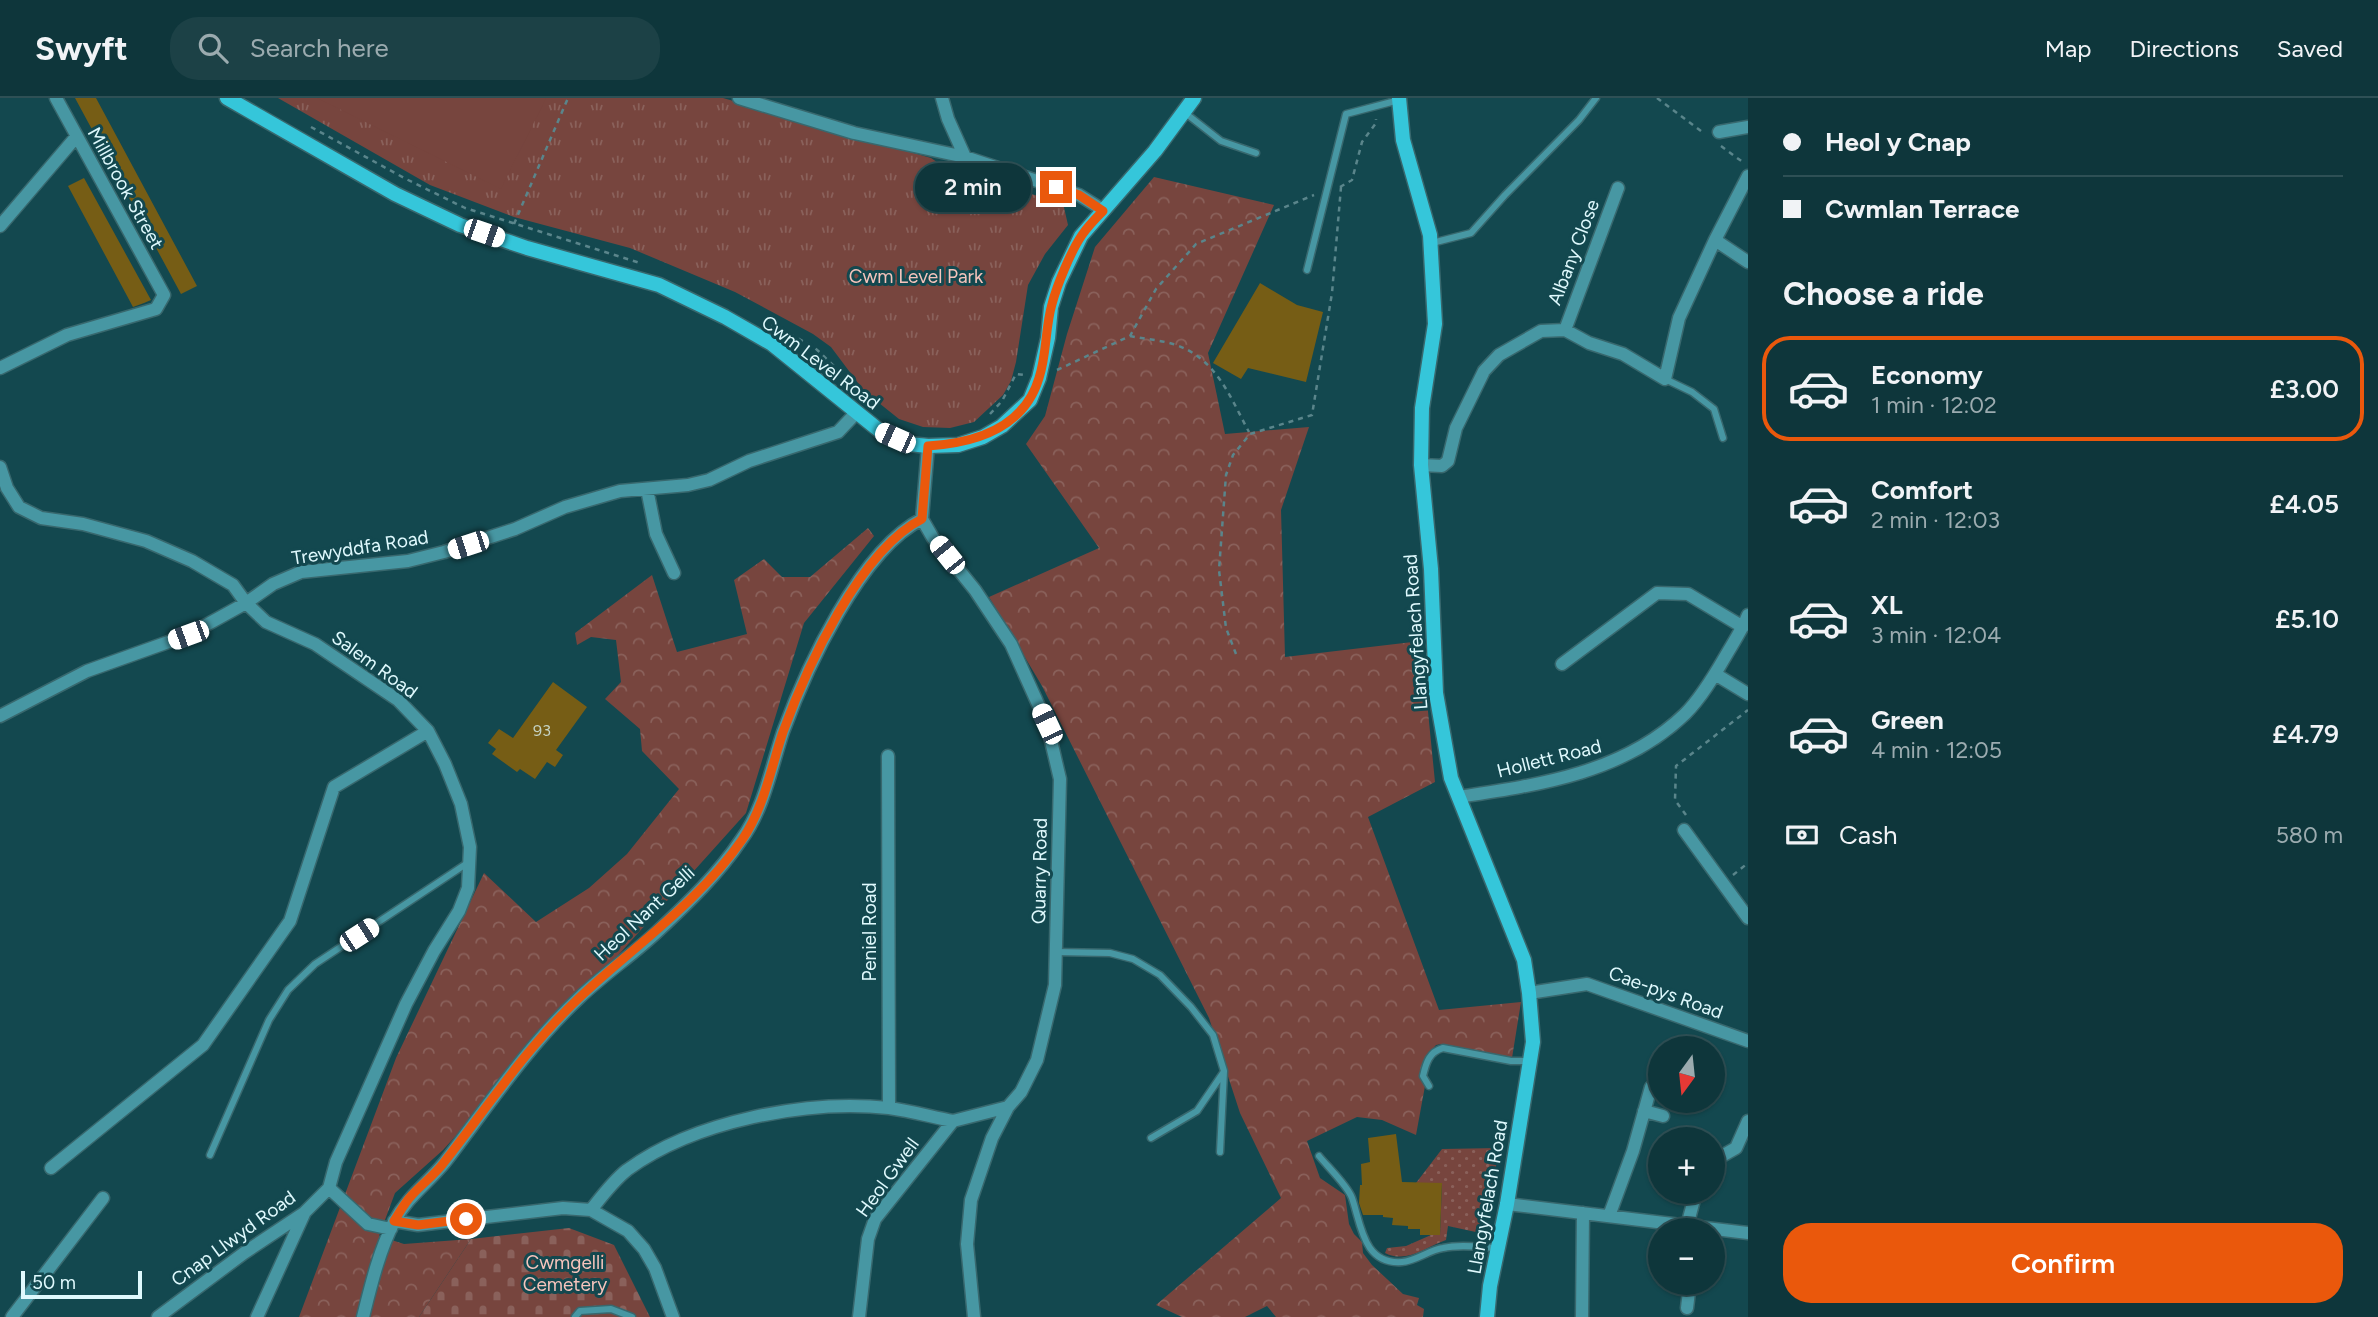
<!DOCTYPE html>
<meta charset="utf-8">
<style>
body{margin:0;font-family:Figtree,sans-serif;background:#1c4146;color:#f1f3f6;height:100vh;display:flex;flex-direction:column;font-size:26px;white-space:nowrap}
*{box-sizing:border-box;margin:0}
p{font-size:23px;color:#9babaf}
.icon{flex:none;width:38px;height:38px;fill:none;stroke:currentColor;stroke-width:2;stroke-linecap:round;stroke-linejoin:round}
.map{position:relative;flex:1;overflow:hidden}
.drawer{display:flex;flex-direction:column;background:#0e363b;width:630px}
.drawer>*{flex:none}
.top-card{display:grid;align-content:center;height:154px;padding:0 35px;background:#0e363b}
.needle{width:46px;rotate:195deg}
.fabs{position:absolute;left:1648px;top:938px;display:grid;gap:14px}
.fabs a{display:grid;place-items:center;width:77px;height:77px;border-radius:50%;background:#0e363b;box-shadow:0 2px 5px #0004,0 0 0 2px #2e5055;font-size:35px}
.scale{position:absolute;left:21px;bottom:18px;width:121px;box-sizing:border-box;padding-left:7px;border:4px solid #dff9fd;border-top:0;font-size:19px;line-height:24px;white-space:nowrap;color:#dff9fd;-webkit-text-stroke:5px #13484f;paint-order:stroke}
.end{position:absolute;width:32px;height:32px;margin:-16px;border:9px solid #ea580c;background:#fff;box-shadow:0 0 0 4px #fff}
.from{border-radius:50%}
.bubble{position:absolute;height:49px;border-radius:24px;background:#0e363b;box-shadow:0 2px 5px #0004,0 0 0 2px #2e5055;font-size:23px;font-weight:600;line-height:49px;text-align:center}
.car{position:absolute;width:21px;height:42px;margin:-21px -10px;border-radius:9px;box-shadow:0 0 5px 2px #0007;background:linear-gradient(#fff 24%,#345 0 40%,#fff 0 76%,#345 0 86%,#fff 0)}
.top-card b{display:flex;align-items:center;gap:24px;height:66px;font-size:26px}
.top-card b+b{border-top:2px solid #2e5055}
.top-card i{width:18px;height:18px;background:#f1f3f6}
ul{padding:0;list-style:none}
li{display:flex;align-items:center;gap:21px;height:105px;margin:0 14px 10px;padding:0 21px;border:4px solid transparent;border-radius:28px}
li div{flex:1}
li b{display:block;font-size:26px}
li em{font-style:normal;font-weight:600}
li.on{border-color:#ea580c}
li>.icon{width:63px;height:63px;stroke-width:1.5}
h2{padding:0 35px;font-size:32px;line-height:84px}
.pay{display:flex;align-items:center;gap:18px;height:77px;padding:0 35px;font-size:26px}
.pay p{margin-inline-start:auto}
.cta{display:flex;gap:14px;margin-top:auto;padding:14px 35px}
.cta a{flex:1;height:80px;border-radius:28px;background:#ea580c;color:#fff;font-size:28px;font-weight:600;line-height:80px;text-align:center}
header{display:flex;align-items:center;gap:42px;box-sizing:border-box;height:98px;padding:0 35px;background:#0e363b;border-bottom:2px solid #2e5055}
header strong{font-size:33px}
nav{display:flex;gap:38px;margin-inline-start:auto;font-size:24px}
.search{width:490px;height:63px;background:#1c4146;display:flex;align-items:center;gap:18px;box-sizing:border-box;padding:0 24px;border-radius:28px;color:#9babaf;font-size:26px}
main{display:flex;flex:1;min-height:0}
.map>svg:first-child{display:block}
.grass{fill:url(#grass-dots)}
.forest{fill:url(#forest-crowns)}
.cemetery{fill:url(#cemetery-stones)}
.park{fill:url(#park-tufts)}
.garden{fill:#77453e}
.building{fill:#765d15}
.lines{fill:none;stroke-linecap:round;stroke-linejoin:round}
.lane-casing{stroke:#38686e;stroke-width:9}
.street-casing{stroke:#38686e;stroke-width:15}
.secondary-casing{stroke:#38686e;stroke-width:17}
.path{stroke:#5a858b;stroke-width:2.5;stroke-dasharray:5 5;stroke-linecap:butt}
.lane{stroke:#4797a3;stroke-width:6}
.street{stroke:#4797a3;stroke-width:12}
.secondary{stroke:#35c6da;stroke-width:14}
.route{stroke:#ea580c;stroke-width:9}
.labels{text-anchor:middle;stroke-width:6;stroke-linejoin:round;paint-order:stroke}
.number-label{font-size:16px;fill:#c5d2c3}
.street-label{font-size:19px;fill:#dff9fd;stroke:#13484f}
.park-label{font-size:19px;fill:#f6c4bc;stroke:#13484f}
</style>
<header>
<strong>Swyft</strong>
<div class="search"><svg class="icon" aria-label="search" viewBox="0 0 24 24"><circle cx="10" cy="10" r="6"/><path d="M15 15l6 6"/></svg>Search here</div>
<nav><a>Map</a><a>Directions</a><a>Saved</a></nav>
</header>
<main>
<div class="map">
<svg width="1748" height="1219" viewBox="0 0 1748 1219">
<defs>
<pattern id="grass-dots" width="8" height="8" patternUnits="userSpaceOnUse" patternTransform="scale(1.75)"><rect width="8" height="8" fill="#77453e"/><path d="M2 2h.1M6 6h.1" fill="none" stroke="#8a615b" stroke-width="1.8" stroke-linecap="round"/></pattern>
<pattern id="forest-crowns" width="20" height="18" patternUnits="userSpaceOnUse" patternTransform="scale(1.75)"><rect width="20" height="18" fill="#77453e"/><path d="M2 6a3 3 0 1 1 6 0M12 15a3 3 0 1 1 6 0" fill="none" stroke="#8a615b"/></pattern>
<pattern id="cemetery-stones" width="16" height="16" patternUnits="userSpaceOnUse" patternTransform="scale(1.75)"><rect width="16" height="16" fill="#77453e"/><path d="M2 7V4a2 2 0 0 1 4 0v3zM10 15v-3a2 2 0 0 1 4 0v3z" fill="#8a615b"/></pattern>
<pattern id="park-tufts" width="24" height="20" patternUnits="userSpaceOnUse" patternTransform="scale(1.75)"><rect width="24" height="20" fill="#77453e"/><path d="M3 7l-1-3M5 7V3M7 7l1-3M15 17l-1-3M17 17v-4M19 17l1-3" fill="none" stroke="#8a615b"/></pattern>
</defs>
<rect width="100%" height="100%" fill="#13484f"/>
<path class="grass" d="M1499 1050 1485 1136 1448 1128 1446 1142C1426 1149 1407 1166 1385 1155L1387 1150 1406 1148 1431 1137H1440L1442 1085H1416L1442 1051Z"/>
<path class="forest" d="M1154 79 1274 107 1208 255 1225 336 1309 329 1281 412 1285 559 1421 543 1435 684 1368 719 1439 912 1521 904 1512 960 1441 946 1436 947 1426 959 1422 976 1425 988 1416 1037 1382 1022 1357 1019 1307 1043 1320 1080 1345 1097 1349 1126 1354 1136 1362 1144 1363 1155 1372 1167 1403 1196 1419 1200 1417 1207 1424 1211 1423 1219H1276L1267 1208 1245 1219H1182L1156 1207 1281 1100 1240 1015 1209 920 1042 588 989 499 1099 450 1026 346 1045 318 1067 236 1095 149Z
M868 430 874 438 804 525 746 715 443 1052 395 1095 379 1138 404 1146 471 1141 419 1219H299L396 960 484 775 536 824 589 790 627 756 679 691 642 653 640 631 605 601 621 584 616 542 591 539 577 547 575 535 652 477 677 554 747 536 734 482 764 461 782 479H810Z"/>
<path class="cemetery" d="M569 1130 614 1147 650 1219H419L471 1141Z"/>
<path class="park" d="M278 0H723L931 60 950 73 1063 105 1068 127 1045 156 1028 187 1016 264 1011 283 1003 297 974 324 950 330 923 329 899 321 864 293 831 249 813 236 735 194 630 150 514 119 430 87Z"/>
<path class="garden" d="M317 0H546L501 91Z"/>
<path class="building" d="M75 0H96L197 188 181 196Z
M84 80 151 202 144 205 133 209 68 88Z
M1260 185 1297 207 1323 214 1306 284 1248 270 1241 281 1213 265Z
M553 584 587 609 556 652 563 657 555 669 547 664 535 681 520 671 517 674 492 656 496 651 488 645 499 631 513 640Z
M1396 1036 1402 1084 1442 1085 1440 1137H1420V1131H1408V1128L1392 1127 1393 1120 1383 1119V1117H1363L1359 1105 1360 1087H1362L1361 1066 1370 1064 1368 1040Z"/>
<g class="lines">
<g class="lane-casing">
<path id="lane" d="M1184 14 1221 43 1256 55
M1432 145 1471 135 1505 97 1579 22 1596 0
M1307 172 1346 16 1399 2
M1665 281 1692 294 1714 311 1723 340
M1056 854 1110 855 1133 861 1160 877 1191 909 1213 937 1224 973 1220 1054
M1429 988 1423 978C1426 965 1429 954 1443 950L1511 963H1530
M1151 1040 1197 1013 1223 975
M210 1057 269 922 288 892 315 866 469 764
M1319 1058C1327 1068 1348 1088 1352 1100 1361 1126 1363 1167 1402 1164 1416 1163 1429 1152 1443 1150 1460 1146 1479 1149 1496 1150
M575 1219 580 1213 611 1211 632 1219"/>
</g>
<g class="street-casing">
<path id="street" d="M739 0 854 35 965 59 1079 97 1103 112
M942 0 948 21 965 59
M1719 34 1748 29
M0 128 76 39
M1715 142 1748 164
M1565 232 1618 90
M0 270 67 237 156 211 164 197 56 0
M928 348 922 421 933 440 975 492 1011 546 1047 626 1060 681 1055 887 1037 962 1021 994 1008 1009 992 1040 971 1102 967 1146 974 1219
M1421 367 1442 368 1448 363 1456 330 1484 273 1499 257 1541 233 1565 232 1589 245 1623 256 1665 281 1679 220 1715 142 1748 78
M0 369 7 390 19 409 41 420 83 426 146 443 192 463 233 487 246 505 266 524 315 546 398 602 428 633 445 666 461 706 470 749 468 790 459 813 434 853 406 906 336 1064 329 1090 368 1126 391 1131
M647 391 656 436 674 475
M1562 566 1657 495 1688 496 1743 529
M1715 576 1748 596
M0 618 87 573 188 537 246 505 273 486 301 474 408 463 444 454 515 431 565 409 620 393 688 387 709 382 749 363 838 334 856 315
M888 658 889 1010
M1458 699C1539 687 1624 675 1685 616 1701 600 1714 578 1725 559 1733 545 1742 532 1748 517
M1684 732 1748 820
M1529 895 1587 886 1748 943
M1644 1013 1663 1018
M1713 1063 1736 1050 1748 1023
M51 1070 203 947 290 823 334 689 428 633
M1507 1106 1748 1135
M591 1112C602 1098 613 1083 627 1072 694 1023 808 1001 889 1010 911 1013 932 1019 953 1023
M1609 1118 1633 1053 1651 989
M394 1123 418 1127 563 1110 591 1112 628 1133 644 1151 655 1170 673 1219
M1687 1128 1696 1094
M1687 1210 1690 1185
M12 1219 103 1100
M158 1219 244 1155 304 1115 329 1090
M257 1219 304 1116
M363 1219C371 1187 379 1153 394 1124 407 1099 428 1085 445 1064 488 1008 527 949 579 900 604 876 634 856 659 832 688 805 719 775 741 742 764 711 771 670 783 634 806 571 860 452 922 421
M859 1219 868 1141 875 1121 953 1023 1008 1009
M1582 1219 1583 1115"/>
</g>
<g class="secondary-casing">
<path id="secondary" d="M227 0 395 96 460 127 527 150 659 187 725 219 772 246 880 333 909 346 928 348 958 347 983 339 1002 328 1030 302 1039 280 1048 240 1051 209 1059 184 1081 138 1155 53 1194 0
M1399 0 1403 42 1430 137 1435 226 1422 310 1421 367 1431 471 1436 595 1451 680 1524 862 1529 895 1533 944 1507 1106 1490 1188 1487 1219"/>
</g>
<path class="path" d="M1657 0 1705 36
M311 29 406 81 465 110 640 165
M1721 48 1744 65
M1340 89 1352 82 1362 44 1376 25V21
M514 126 568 0
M763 222 814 249 834 268 843 283
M1130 238C1144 241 1160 242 1173 246 1216 259 1230 299 1249 334
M1057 272 1130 238 1156 191 1196 146 1314 97
M990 316 1002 303 1016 276 1024 277
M1236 556 1226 530 1219 472 1226 377 1233 357 1250 336 1312 317 1332 195 1341 89
M1686 717 1675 702 1676 668 1748 612
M1733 777 1748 765"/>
<use href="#lane" class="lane"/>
<use href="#street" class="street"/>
<use href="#secondary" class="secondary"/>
</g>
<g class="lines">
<path class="route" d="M466 1121 418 1127 394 1123C400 1114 405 1104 412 1097 423 1085 436 1076 445 1063 488 1008 528 948 579 900 634 848 698 805 742 742 764 710 771 670 783 634 806 571 860 452 922 421L928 348C975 345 1024 330 1039 280 1047 256 1045 230 1052 206 1057 187 1071 153 1082 137 1088 128 1096 120 1103 113L1079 97 1056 89"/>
</g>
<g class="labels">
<g class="number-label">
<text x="542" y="638">93</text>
</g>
<g class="street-label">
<text transform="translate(126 90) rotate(61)" y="7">Millbrook Street</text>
<text transform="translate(1573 154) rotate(-69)" y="7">Albany Close</text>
<text transform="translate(821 264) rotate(37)" y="7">Cwm Level Road</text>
<text transform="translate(360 449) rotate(-9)" y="7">Trewyddfa Road</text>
<text transform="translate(1415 534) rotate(-94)" y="7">Llangyfelach Road</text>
<text transform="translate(375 566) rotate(36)" y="7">Salem Road</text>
<text transform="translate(1549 660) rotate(-14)" y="7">Hollett Road</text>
<text transform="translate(1039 773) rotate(-89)" y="7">Quarry Road</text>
<text transform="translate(644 815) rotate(-43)" y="7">Heol Nant Gelli</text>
<text transform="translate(869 834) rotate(-90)" y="7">Peniel Road</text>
<text transform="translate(1666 894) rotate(20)" y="7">Cae-pys Road</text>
<text transform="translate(887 1079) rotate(-54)" y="7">Heol Gwell</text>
<text transform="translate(1487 1099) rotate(-80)" y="7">Llangyfelach Road</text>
<text transform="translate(233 1140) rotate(-36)" y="7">Cnap Llwyd Road</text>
</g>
<g class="park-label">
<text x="916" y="185">Cwm Level Park</text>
<text x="565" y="1171">Cwmgelli<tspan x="565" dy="22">Cemetery</tspan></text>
</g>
</g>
</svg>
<div class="fabs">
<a><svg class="needle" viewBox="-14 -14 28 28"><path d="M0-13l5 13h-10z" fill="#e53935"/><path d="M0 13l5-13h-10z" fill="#9babaf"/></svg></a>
<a>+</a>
<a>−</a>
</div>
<div class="scale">50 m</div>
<i class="end from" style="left:466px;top:1121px"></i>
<i class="end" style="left:1056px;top:89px"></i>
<div class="bubble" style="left:915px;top:65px;width:116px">2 min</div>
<i class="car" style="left:484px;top:135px;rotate:109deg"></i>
<i class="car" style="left:895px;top:340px;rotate:294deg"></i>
<i class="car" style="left:468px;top:447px;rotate:252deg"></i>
<i class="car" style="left:947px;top:457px;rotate:321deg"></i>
<i class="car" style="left:188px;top:537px;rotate:250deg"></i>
<i class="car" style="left:1047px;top:626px;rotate:335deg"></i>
<i class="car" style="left:359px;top:837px;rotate:57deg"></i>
</div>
<section class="drawer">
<div class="top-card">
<b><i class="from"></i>Heol y Cnap</b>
<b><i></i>Cwmlan Terrace</b>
</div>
<h2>Choose a ride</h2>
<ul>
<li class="on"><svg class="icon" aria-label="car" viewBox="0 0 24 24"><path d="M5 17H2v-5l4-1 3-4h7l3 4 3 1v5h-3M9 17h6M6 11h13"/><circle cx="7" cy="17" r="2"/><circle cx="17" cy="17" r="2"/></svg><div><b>Economy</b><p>1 min · 12:02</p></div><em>£3.00</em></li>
<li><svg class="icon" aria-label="car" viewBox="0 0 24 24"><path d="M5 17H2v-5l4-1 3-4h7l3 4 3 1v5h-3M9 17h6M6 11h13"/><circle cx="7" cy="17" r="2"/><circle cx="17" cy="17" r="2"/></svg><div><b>Comfort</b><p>2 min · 12:03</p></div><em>£4.05</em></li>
<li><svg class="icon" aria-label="car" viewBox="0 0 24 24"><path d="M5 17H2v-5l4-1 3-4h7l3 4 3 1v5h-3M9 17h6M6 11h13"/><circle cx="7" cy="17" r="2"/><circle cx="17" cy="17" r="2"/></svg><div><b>XL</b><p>3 min · 12:04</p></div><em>£5.10</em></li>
<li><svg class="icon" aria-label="car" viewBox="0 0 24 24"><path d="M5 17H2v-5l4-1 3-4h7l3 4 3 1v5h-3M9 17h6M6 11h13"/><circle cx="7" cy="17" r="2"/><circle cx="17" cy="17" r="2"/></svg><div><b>Green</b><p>4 min · 12:05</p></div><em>£4.79</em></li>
</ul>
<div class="pay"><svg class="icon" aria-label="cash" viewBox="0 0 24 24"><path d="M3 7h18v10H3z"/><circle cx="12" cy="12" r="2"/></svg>Cash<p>580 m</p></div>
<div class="cta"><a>Confirm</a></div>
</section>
</main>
